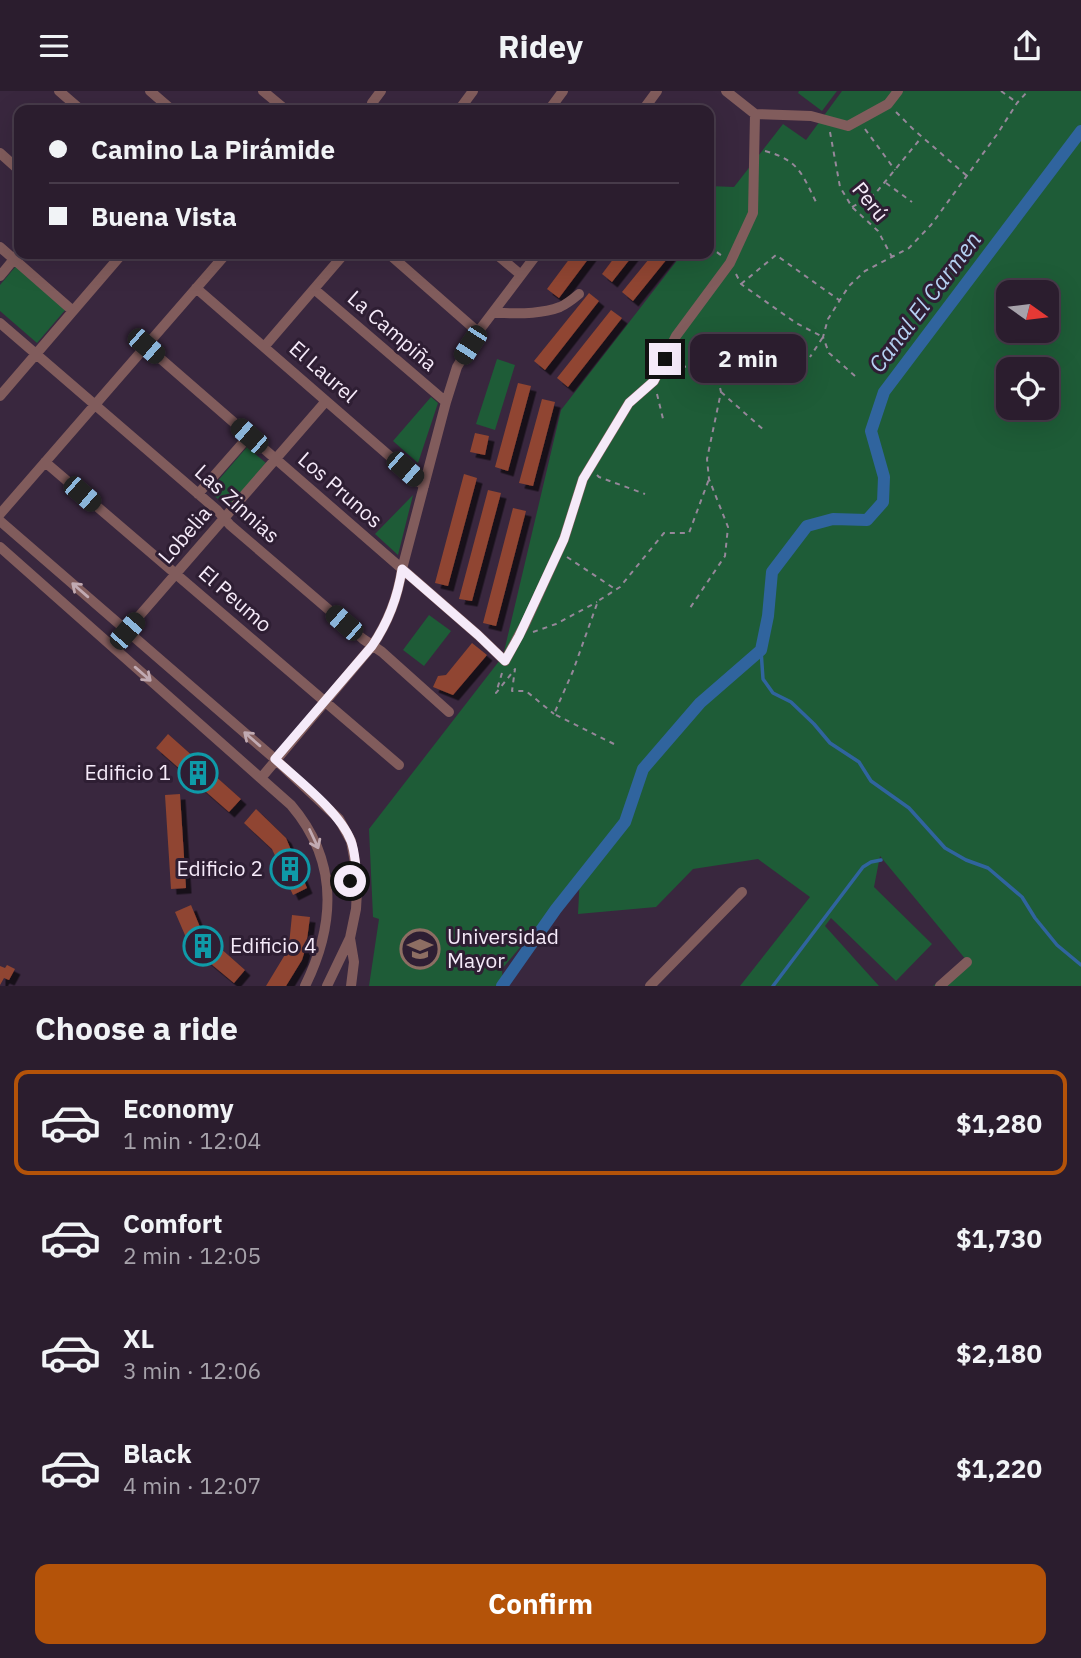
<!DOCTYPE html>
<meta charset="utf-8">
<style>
body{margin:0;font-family:"IBM Plex Sans",sans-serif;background:#332636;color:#f1f3f6;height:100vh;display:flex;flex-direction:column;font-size:26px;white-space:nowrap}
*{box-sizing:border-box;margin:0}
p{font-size:23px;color:#a6a2aa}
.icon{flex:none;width:38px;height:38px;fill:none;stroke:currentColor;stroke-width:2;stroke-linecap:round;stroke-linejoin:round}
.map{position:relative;height:895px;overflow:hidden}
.details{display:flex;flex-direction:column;background:#2b1d2e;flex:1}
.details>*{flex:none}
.top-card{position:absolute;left:14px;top:14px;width:700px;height:154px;border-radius:14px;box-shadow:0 7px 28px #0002,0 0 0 2px #473b4a;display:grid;align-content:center;height:154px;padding:0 35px;background:#2b1d2e}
.needle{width:46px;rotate:104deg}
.buttons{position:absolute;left:996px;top:189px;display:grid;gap:14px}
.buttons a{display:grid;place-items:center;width:63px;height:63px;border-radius:14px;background:#2b1d2e;box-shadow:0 7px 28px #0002,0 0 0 2px #473b4a;font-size:35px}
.end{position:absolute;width:32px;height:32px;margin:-16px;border:9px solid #f5eaf9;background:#111;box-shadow:0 0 0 4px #111}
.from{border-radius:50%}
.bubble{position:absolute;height:49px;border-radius:14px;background:#2b1d2e;box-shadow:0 7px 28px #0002,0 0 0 2px #473b4a;font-size:23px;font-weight:700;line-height:49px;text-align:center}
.car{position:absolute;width:21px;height:42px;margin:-21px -10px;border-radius:9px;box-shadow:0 0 5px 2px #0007;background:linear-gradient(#222 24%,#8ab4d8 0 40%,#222 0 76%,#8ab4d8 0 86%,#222 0)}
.top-card b{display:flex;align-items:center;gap:24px;height:66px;font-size:26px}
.top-card b+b{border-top:2px solid #473b4a}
.top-card i{width:18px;height:18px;background:#f1f3f6}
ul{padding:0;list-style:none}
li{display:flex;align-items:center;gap:21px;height:105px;margin:0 14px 10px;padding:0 21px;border:4px solid transparent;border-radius:14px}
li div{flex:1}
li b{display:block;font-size:26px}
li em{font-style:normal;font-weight:700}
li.on{border-color:#b45309}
li>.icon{width:63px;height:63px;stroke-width:1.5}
h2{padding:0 35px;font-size:32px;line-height:84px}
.cta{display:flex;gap:14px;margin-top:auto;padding:14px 35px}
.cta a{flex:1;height:80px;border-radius:14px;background:#b45309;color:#fff;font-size:28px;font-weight:700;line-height:80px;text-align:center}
header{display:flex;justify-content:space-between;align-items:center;height:91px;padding:0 35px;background:#2b1d2e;font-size:32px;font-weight:700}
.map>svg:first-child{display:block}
.green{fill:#1e5c37;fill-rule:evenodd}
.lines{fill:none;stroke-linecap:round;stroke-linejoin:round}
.stream{stroke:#30649e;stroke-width:3.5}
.canal{stroke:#30649e;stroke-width:12}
.building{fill:#904531;filter:url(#shadow)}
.path{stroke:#96879a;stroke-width:2;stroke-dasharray:5 5;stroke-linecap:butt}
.minor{stroke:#815c5c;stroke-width:10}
.oneway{stroke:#c1aab2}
.route{stroke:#f5eaf9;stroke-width:9}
.labels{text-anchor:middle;stroke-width:6;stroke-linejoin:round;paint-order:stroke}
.street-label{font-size:21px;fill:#f5eaf9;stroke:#2e1e33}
.poi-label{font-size:21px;fill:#f5eaf9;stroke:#2e1e33;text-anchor:end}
.water-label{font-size:23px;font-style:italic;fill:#b5d1f2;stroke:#2e1e33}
</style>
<header><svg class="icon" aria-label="menu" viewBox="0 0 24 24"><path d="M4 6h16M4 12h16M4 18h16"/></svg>Ridey<svg class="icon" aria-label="share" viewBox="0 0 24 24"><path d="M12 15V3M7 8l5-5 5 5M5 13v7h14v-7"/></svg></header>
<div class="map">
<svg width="1081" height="895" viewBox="0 0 1081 895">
<defs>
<filter id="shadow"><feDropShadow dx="5.5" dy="5.5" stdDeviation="0" flood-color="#0009"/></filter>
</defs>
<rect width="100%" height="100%" fill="#39273e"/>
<path class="green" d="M799 0H837L822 20 798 2Z
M842 0H1081V895H933L967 870 880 765 874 796 932 853 896 890 831 827 825 835 879 895H740L810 806 758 768 693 778 656 816 578 823 580 784 502 878 503 895H369L379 828 373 826 369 738 503 565 561 319 682 163H709V129L710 127 709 126V95L734 96 783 33 806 49ZM1008 201H1046V240H1008ZM1008 278H1046V317H1008Z
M16 175 66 218 37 252 0 220V194Z
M497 268 515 274 495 339 476 333Z
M431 306 438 312 418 372 393 350Z
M247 356 266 372 228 417 209 400Z
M413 404 398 464 375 443Z
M429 524 451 540 424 575 403 559Z"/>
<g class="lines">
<path class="stream" d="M761 559 763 588 773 602 791 611 814 633 830 652 859 671 871 690 909 717 945 757 966 769 988 777 1022 806 1035 827 1057 854 1081 874
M773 895 863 776 871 771 881 769"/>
<path class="canal" d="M502 895 556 818 625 731 643 678 700 612 761 559 768 525 772 481 807 435 833 428 867 429 883 411 884 386 871 340 884 301 1081 40"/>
</g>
<path class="building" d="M573 163H592L559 207 547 198Z
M617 163H634L612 191 602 183Z
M653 163H671L633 210 622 201Z
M589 202 599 210 545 279 534 270Z
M611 219 622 227 568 296 557 287Z
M518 292 531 295 508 380 495 376Z
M542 308 555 311 533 395 519 392Z
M475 342 489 345 485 364 470 361Z
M464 383 477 387 448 495 435 492Z
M488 399 501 402 472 510 459 508Z
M513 417 526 420 496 535 483 532Z
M472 552 487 564 453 604 433 596 438 585 446 584Z
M168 643 241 708 229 721 156 657Z
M180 703 186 797 171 798 165 704Z
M256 718 286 747 307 797 293 804 272 758 244 732Z
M191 814 202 841 245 879 234 892 193 858 188 851 175 821Z
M292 824 310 826 306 856 302 869 286 895H266L286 862 289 854Z
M7 874 15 878 9 889 4 887 0 894V875L5 877Z"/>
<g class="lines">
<path class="path" d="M1001 0 1016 11
M896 21 913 38 967 85
M865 38 895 79
M830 41 840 96 852 116 878 140 892 166
M765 60C799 69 802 83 817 113
M886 92 912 111
M852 116 875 103 921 47
M709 155 722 165
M736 183 741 193 796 232 823 246 810 266
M741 193 776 164 839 209
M672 281C693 270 701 275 718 288L721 301 707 368 709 388 728 436 725 465 690 517
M855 285 829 262 823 246 828 228 840 209 849 195 865 180 909 157 931 134 998 42 1017 12 1028 0
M721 301 765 340
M657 303 664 332
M597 384 599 386 645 403
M567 466 615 498
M533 541 556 533 597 511
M502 582 496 602 515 578 512 600H526L554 623
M614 653 554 623 573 580 598 510 620 496 664 442H689L709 388"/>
<path class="minor" d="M59 0 81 19
M150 0 172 19
M263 0 286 19
M372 12 381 0
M459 19 473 0
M549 19 563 0
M643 19 657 0
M755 23 811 25 848 35 888 13 898 0
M0 62 19 79
M0 156 73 220
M389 163 478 241
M496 163 521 184
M0 185 19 162
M196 197 424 395
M314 198 446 311
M493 222C515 222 539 224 560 216 567 213 573 208 579 203
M0 232 217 419 230 434 363 548 382 561 449 621
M146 255 478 544 505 570 525 533 564 448 583 388 629 312 654 290 676 245 730 172 753 122 755 23 726 0
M264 256 344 163
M0 305 122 163
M45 371 399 674
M198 403 249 345
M0 423 226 163
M0 430 275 668 339 728 351 750 357 783V800L356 818 350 847 327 895
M0 456 291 714C338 769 336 832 305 895
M127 539 326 310
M261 687 372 555C387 533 398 505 402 478L446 311 457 276 478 241 537 163
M326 787C337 796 349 794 357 783
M350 847 354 871 351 895
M650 895 742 801
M940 895 967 871"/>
</g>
<defs><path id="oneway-shaft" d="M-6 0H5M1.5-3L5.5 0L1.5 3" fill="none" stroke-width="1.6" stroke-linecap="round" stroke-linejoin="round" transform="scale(1.75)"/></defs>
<g class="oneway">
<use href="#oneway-shaft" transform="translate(80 499) rotate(-139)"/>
<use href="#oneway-shaft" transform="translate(143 583) rotate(41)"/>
<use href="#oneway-shaft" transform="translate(252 648) rotate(-139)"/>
<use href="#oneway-shaft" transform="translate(314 748) rotate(65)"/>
</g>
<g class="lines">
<path class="route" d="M350 790 357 783C355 772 355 760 351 750 340 721 298 689 275 668L372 555C387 533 398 505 402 478L478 544 505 570 519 545 564 448 583 388 629 312 654 290 665 268"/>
</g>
<defs>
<g id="building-ring" transform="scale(2.0125)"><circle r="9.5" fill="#2e1e33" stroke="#0f9aa8" stroke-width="1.5"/><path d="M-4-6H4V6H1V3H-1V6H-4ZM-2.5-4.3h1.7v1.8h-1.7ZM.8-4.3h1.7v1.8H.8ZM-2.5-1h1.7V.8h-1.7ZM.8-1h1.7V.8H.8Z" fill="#0f9aa8"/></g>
<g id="university-ring" transform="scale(2.0125)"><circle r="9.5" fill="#2e1e33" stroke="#8d6e63" stroke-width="1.5"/><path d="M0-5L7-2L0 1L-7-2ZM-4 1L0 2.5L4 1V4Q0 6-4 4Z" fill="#8d6e63"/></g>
</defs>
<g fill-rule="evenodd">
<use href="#building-ring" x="198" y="682"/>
<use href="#building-ring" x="290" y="778"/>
<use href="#building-ring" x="203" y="855"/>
<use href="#university-ring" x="420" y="858"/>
</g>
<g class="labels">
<g class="street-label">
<text transform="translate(870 111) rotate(51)" y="7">Perú</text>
<text transform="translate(392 240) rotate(41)" y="7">La Campiña</text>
<text transform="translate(323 281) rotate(41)" y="7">El Laurel</text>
<text transform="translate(340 399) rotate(41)" y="7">Los Prunos</text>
<text transform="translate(237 413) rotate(42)" y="7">Las Zinnias</text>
<text transform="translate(185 444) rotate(-49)" y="7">Lobelia</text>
<text transform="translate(235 508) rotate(41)" y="7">El Peumo</text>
</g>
<g class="poi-label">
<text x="171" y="689">Edificio 1</text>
<text x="263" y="785">Edificio 2</text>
<text x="447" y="853" text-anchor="start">Universidad<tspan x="447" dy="24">Mayor</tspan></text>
<text x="230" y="862" text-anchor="start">Edificio 4</text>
</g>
<g class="water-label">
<text transform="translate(925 211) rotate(-53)" y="8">Canal El Carmen</text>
</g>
</g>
</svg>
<div class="buttons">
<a><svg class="needle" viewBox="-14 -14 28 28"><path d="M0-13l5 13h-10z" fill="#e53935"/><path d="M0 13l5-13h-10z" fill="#a6a2aa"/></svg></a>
<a><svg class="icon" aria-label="locate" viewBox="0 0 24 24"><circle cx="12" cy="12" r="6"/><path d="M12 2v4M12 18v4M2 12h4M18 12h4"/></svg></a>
</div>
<i class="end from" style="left:350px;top:790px"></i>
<i class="end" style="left:665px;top:268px"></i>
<div class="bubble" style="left:690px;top:243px;width:116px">2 min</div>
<i class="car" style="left:470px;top:254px;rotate:213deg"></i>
<i class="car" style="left:146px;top:255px;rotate:131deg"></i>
<i class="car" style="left:249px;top:345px;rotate:311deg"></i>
<i class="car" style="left:405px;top:378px;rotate:131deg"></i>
<i class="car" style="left:82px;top:403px;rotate:131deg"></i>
<i class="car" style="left:344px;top:532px;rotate:311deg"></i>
<i class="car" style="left:127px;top:540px;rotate:41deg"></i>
<div class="top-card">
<b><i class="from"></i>Camino La Pirámide</b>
<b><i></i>Buena Vista</b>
</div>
</div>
<section class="details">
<h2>Choose a ride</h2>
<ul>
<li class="on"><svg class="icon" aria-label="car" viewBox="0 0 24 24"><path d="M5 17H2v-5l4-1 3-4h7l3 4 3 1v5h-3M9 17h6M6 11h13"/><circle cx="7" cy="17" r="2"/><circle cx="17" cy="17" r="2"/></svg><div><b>Economy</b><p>1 min · 12:04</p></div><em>$1,280</em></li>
<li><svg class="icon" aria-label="car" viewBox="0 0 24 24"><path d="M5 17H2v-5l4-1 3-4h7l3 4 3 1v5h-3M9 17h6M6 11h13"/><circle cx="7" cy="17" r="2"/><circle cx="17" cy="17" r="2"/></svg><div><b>Comfort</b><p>2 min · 12:05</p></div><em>$1,730</em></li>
<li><svg class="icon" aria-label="car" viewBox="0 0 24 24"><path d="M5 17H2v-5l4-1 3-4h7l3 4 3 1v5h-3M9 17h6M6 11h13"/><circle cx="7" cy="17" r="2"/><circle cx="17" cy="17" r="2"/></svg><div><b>XL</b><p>3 min · 12:06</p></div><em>$2,180</em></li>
<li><svg class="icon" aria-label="car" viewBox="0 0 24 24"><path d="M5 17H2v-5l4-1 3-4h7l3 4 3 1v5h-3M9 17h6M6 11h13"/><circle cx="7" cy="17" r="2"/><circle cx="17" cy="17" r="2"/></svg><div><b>Black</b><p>4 min · 12:07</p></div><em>$1,220</em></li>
</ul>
<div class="cta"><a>Confirm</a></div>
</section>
